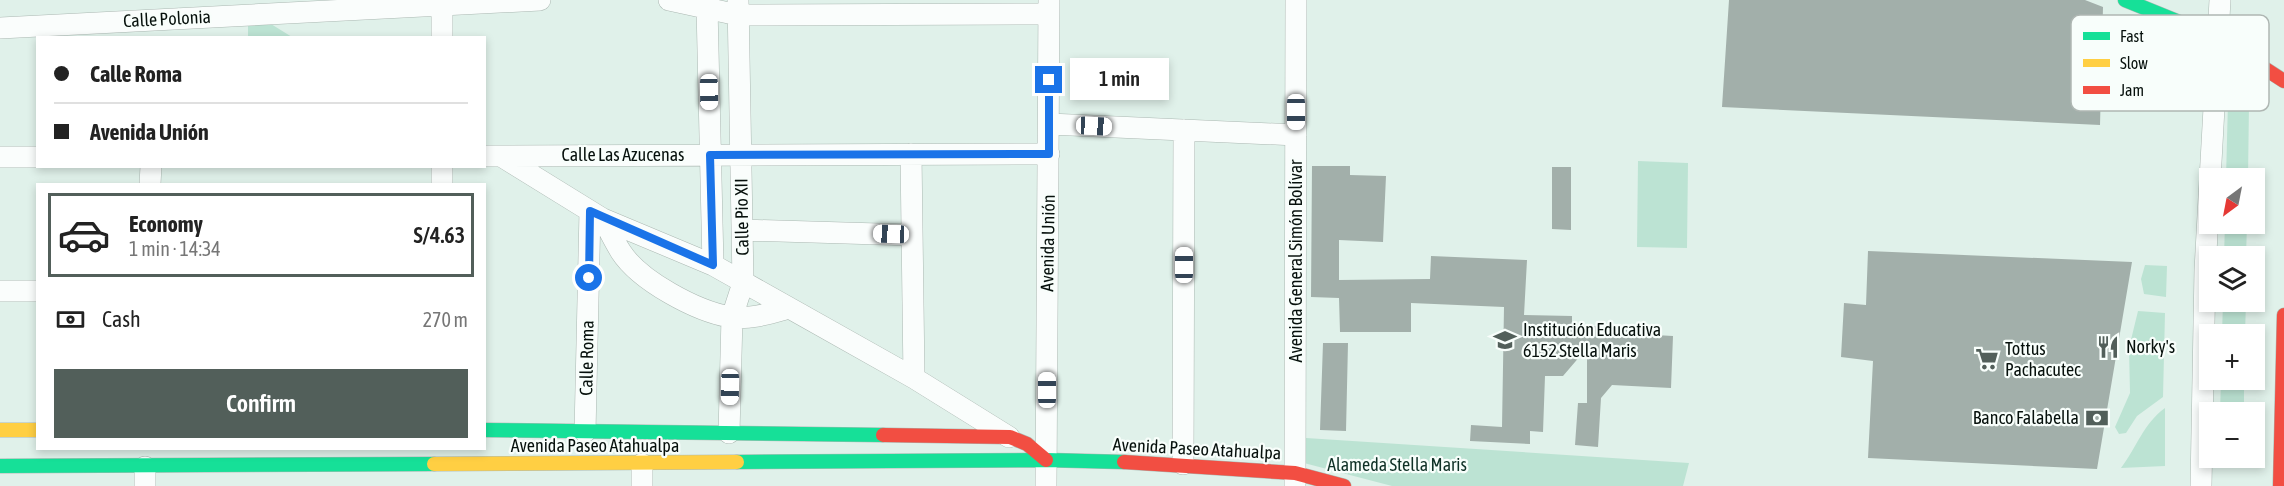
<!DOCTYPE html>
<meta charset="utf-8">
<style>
body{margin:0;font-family:"Asap Condensed",sans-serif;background:#f6f6f6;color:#222;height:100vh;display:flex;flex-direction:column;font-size:22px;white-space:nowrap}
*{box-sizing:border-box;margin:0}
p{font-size:20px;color:#767676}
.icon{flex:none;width:33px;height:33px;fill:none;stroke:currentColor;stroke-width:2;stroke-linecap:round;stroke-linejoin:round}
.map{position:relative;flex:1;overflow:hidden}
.sheet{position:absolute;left:36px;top:183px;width:450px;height:267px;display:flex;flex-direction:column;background:#fff;border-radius:0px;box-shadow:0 3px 9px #0003}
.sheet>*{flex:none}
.hud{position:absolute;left:36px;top:36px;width:450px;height:132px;border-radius:0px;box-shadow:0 3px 9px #0003;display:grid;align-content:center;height:132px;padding:0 18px;background:#fff}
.needle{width:39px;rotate:212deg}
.controls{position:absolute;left:2199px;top:168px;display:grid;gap:12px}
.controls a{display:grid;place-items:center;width:66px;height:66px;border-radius:0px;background:#fff;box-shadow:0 3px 9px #0003;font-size:30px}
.end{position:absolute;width:27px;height:27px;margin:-14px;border:8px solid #1a73e8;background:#fff;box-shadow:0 0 0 3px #fff}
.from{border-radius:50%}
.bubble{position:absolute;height:42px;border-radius:0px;background:#fff;box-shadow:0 3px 9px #0003;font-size:20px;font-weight:600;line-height:42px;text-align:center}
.car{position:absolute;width:18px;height:36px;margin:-18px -9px;border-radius:8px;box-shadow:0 0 4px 2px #0007;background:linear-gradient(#fff 24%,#345 0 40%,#fff 0 76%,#345 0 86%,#fff 0)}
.hud b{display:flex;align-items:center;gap:21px;height:57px;font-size:22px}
.hud b+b{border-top:2px solid #e0e0e0}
.hud i{width:15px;height:15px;background:#222}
ul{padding:10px 0 0;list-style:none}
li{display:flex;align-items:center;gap:18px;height:84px;margin:0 12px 9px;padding:0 6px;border:3px solid transparent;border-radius:0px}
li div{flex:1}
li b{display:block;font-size:22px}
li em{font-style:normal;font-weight:600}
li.on{border-color:#525f5a}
li>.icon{width:54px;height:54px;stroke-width:1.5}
.pay{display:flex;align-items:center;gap:15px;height:66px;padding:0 18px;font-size:22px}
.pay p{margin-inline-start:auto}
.button{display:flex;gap:12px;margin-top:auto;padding:12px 18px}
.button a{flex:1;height:69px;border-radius:0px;background:#525f5a;color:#fff;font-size:24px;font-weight:600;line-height:69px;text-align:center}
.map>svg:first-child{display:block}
.green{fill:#bce3d3}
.building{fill:#a2afaa}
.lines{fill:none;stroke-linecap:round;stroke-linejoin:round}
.street-casing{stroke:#abb8b2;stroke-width:22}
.fast-casing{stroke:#abb8b2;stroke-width:15}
.slow-casing{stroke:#abb8b2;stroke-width:15}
.jam-casing{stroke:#abb8b2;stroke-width:15}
.street{stroke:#fafdfc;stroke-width:21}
.fast{stroke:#16e098;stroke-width:14}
.slow{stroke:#ffcf43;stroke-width:14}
.jam{stroke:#f24e42;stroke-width:14}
.route{stroke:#1a73e8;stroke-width:8}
.labels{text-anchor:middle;stroke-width:4.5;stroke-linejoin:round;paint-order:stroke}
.street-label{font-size:18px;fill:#06100c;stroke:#f8fefb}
.poi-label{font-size:18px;fill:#06100c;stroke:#f8fefb;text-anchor:start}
.park-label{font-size:18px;fill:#0f3126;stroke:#f8fefb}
.key{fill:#f8fefb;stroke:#afb7b3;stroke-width:1.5}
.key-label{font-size:16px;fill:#06100c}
</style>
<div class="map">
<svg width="2284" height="486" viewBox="0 0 2284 486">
<rect width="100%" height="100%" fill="#e0f1ea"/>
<path class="green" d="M248 21 271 24 292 37H248Z
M2229 63 2253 75 2249 104 2248 178H2226Z
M1638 161 1688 163 1687 248 1637 247Z
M2225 224H2247L2246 256H2224Z
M2145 265 2167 266 2166 297 2144 294 2141 279Z
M2223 302H2246L2245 334H2222Z
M2138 311 2165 313 2163 397 2137 416 2126 433 2119 434 2115 427 2130 393 2129 348Z
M2221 380H2244V412H2220Z
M2165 408V466L2121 468C2137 447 2143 424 2165 408Z
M1306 438 1689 463 1683 486H1392L1304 463Z"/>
<path class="building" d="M1729 0H2085L2103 7 2100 125 1722 107Z
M1312 166H1350V175L1386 176 1383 242 1339 240V280L1430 279 1431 256 1527 260 1524 315 1572 316V325L1655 329V335L1673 336 1671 388 1612 385 1601 398 1598 447 1575 445 1578 403H1587V348L1563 376H1545L1543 432 1530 431V444L1470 441 1471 425 1502 427 1504 307 1411 303V332H1340L1339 298 1311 297Z
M1552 167H1571V230L1552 229Z
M1868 251 2132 262 2097 469 1868 458 1873 361 1841 357 1844 303 1866 305Z
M1323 343H1348L1346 431 1320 430Z"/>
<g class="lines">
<g class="street-casing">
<path id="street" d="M669 0 738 15 1049 14
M707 7 713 265
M0 28 540 0
M442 38V4
M1049 124 1296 135
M911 154 914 378
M484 156 1049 154
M501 156 603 219 713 265 914 378 1009 437
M0 157H38
M150 184 151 166
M442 184V166
M603 219C609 230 614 241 621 252 640 281 696 311 730 317 750 320 771 313 789 308
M742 230 912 235
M0 291H38
M585 432 590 211
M729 433 732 317 743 283 738 0
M642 464V486
M1183 464 1184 130
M1295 485 1296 0
M145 486V467
M1046 486 1049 0
M2201 486 2205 270 2220 0"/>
</g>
<g class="fast-casing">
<path id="fast" d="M2125 0 2216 37
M484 430 883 435
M737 462 1046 460 1124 462
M0 466 434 464"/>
</g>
<g class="slow-casing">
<path id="slow" d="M0 430H38
M434 464 737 462"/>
</g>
<g class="jam-casing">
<path id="jam" d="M2216 37 2284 81
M883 435 1010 437 1027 444 1046 460
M1124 462 1295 473 1344 486
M2280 486 2284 315"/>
</g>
<use href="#street" class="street"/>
<use href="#fast" class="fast"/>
<use href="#slow" class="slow"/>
<use href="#jam" class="jam"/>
</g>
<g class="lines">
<path class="route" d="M589 278 590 211 713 265 710 155 1049 154V80"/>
</g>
<defs>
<g id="school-bare" transform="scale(1.8)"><path d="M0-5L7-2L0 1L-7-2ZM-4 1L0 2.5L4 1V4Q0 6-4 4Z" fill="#525f5a" stroke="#f8fefb" stroke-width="2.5" paint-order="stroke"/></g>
<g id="restaurant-bare" transform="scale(1.8)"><path d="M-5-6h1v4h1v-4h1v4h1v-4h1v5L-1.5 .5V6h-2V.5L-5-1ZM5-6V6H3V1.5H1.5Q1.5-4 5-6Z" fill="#525f5a" stroke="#f8fefb" stroke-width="2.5" paint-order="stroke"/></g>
<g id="supermarket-bare" transform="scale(1.8)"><path d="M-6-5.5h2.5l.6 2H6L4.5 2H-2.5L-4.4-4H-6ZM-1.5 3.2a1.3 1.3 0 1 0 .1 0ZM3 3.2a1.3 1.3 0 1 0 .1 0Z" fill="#525f5a" stroke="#f8fefb" stroke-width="2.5" paint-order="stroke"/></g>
<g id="bank-bare" transform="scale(1.8)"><path d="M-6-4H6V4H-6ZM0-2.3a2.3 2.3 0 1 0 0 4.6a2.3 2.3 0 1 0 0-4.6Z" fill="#525f5a" stroke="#f8fefb" stroke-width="2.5" paint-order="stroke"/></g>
</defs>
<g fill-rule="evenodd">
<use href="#school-bare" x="1505" y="340"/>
<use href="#restaurant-bare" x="2108" y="347"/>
<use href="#supermarket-bare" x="1987" y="359"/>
<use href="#bank-bare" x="2097" y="418"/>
</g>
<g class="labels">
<g class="street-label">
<text transform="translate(167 19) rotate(-3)" y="6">Calle Polonia</text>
<text x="623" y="161">Calle Las Azucenas</text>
<text transform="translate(742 217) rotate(-91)" y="6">Calle Pio XII</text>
<text transform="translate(1048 243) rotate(-89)" y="6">Avenida Unión</text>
<text transform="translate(1296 261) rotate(-90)" y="6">Avenida General Simón Bolívar</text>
<text transform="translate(587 358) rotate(-89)" y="6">Calle Roma</text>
<text x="595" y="452">Avenida Paseo Atahualpa</text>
<text transform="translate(1197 449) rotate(3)" y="6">Avenida Paseo Atahualpa</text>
</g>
<g class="poi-label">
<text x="1523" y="336">Institución Educativa<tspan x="1523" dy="21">6152 Stella Maris</tspan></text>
<text x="2126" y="353">Norky's</text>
<text x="2005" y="355">Tottus<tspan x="2005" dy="21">Pachacutec</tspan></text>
<text x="2079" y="424" text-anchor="end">Banco Falabella</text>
</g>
<g class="park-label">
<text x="1397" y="471">Alameda Stella Maris</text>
</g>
</g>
<rect x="2071" y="15" width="198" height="96" rx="9" class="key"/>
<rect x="2083" y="32" width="27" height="8" fill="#16e098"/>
<rect x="2083" y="59" width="27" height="8" fill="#ffcf43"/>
<rect x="2083" y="86" width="27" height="8" fill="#f24e42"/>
<g class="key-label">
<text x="2120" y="42">Fast</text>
<text x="2120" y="69">Slow</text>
<text x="2120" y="96">Jam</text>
</g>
</svg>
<div class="controls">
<a><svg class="needle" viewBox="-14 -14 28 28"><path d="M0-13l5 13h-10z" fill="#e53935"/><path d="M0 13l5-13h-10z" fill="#767676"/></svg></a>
<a><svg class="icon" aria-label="layers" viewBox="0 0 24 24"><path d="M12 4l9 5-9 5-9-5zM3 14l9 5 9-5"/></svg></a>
<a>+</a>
<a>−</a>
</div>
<i class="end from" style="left:589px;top:278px"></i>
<i class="end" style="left:1049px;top:80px"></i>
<div class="bubble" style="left:1070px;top:58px;width:99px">1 min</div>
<i class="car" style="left:709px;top:92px;rotate:179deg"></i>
<i class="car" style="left:1296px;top:112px;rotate:180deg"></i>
<i class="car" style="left:1094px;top:126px;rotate:93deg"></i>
<i class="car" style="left:891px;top:234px;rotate:272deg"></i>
<i class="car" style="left:1184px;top:265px;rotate:0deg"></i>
<i class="car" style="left:730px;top:387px;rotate:181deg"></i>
<i class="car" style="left:1047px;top:390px;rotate:0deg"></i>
<div class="hud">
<b><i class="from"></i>Calle Roma</b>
<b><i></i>Avenida Unión</b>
</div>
<section class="sheet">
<ul>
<li class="on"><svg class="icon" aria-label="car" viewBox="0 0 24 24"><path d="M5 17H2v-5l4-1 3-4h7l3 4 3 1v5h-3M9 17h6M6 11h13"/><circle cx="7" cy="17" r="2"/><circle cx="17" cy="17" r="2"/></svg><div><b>Economy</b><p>1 min · 14:34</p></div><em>S/4.63</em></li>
</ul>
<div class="pay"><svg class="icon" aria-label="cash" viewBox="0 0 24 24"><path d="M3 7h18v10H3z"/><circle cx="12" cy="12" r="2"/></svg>Cash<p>270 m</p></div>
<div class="button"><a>Confirm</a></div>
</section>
</div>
